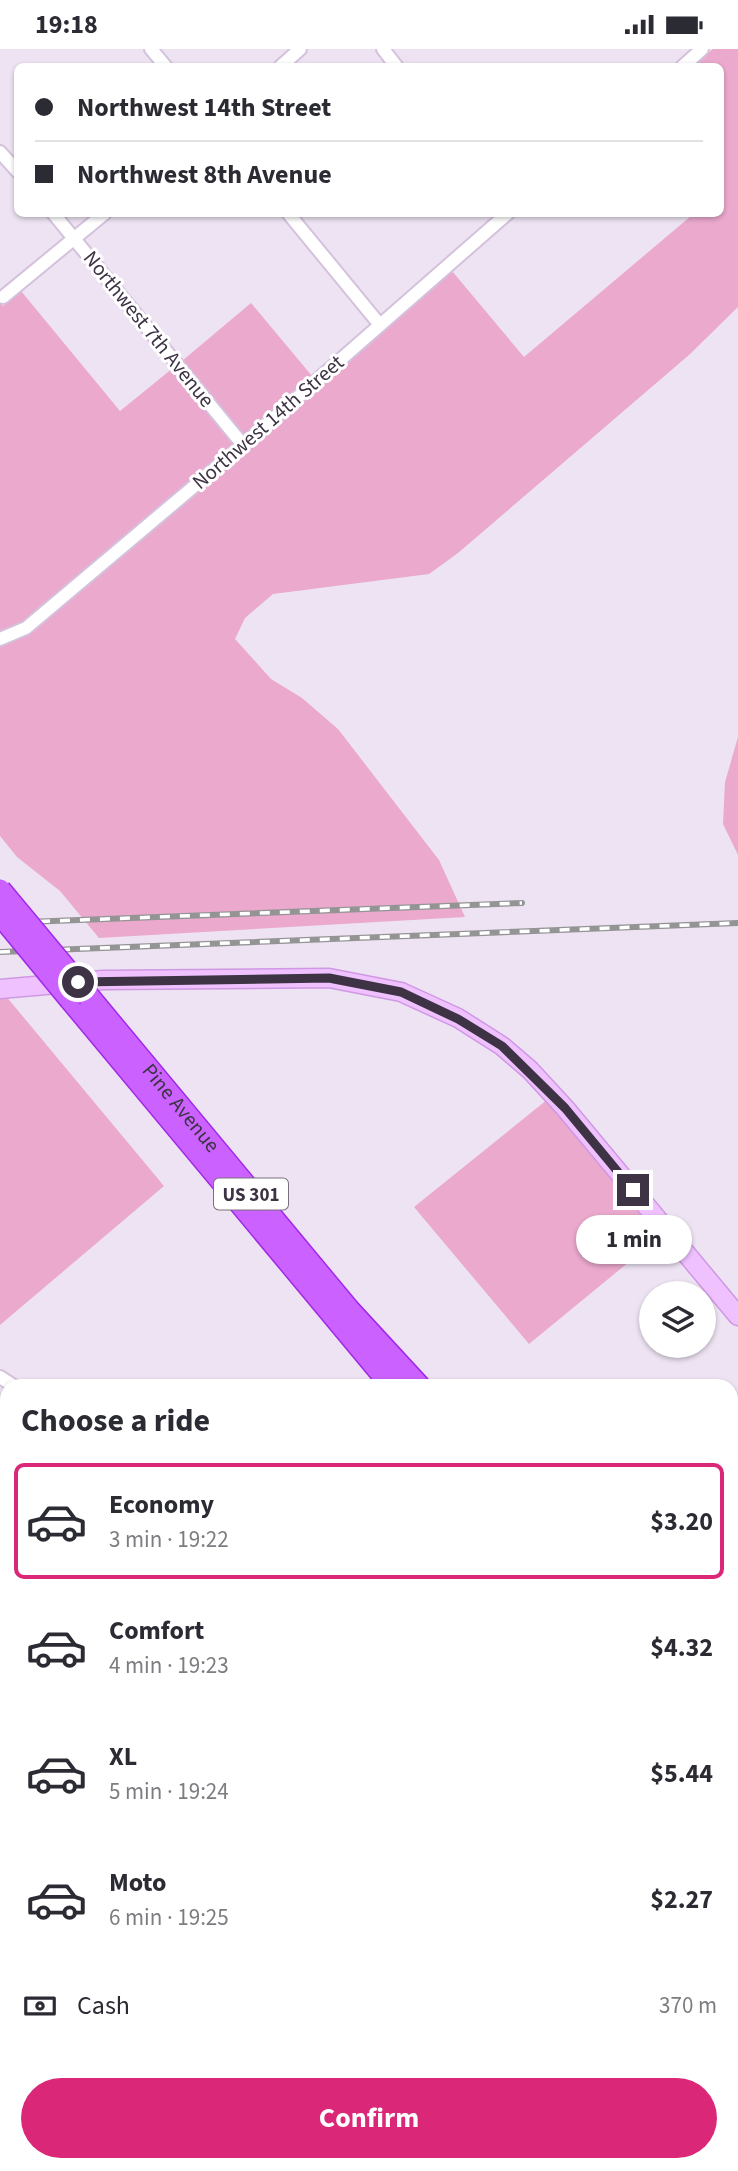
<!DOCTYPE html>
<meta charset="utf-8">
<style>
body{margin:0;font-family:"Source Sans 3",sans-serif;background:#f2f2f3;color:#2b2b33;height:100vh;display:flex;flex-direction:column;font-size:26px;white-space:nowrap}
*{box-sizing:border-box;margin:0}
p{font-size:23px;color:#7c7c81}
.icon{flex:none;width:38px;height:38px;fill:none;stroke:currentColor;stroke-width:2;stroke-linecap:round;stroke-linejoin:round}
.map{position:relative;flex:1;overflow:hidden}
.details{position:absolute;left:0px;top:1330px;width:738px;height:793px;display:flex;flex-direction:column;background:#fff;border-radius:21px 21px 0 0;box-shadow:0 2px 5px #0004}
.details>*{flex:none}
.guide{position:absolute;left:14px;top:14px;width:710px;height:154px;border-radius:10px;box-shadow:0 2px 5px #0004;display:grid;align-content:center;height:154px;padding:0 21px;background:#fff}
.controls{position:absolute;left:639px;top:1232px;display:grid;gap:14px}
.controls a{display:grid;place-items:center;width:77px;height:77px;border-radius:50%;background:#fff;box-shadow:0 2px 5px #0004;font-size:35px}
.end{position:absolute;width:32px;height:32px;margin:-16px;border:9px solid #3e3345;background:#fff;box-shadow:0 0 0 4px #fff}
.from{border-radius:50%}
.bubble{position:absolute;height:49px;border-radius:24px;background:#fff;box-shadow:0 2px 5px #0004;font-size:23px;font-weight:700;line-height:49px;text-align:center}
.guide b{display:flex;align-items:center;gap:24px;height:66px;font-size:26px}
.guide b+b{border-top:2px solid #e1e1e2}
.guide i{width:18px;height:18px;background:#2b2b33}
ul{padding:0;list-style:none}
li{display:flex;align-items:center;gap:21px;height:116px;margin:0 14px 10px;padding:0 7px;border:4px solid transparent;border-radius:10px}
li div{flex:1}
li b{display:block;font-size:26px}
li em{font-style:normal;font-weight:700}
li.selected{border-color:#db2777}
li>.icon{width:63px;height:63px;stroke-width:1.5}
h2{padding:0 21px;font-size:32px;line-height:84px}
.pay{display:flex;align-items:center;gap:18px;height:77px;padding:0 21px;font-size:26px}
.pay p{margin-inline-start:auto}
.button{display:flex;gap:14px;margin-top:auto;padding:14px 21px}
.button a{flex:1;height:80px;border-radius:42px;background:#db2777;color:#fff;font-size:28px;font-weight:700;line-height:80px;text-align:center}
.status{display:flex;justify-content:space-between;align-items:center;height:49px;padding:0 35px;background:#fff;direction:ltr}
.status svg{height:19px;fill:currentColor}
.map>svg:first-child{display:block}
.green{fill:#eaa9cd}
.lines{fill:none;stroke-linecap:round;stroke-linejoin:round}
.street-casing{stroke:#d4c2dd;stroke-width:16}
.secondary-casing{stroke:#cf98e3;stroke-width:21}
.highway-casing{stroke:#a129e7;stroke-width:24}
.street{stroke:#fff;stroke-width:12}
.secondary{stroke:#f0c1ff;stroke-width:18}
.highway{stroke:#cb62ff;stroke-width:21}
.rail-casing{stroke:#949494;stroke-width:6}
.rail{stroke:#fff;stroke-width:3.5;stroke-dasharray:10;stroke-linecap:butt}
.highway-bridge-casing{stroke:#a129e7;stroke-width:24;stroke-linecap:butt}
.highway-bridge{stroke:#cb62ff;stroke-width:21}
.route{stroke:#3e3345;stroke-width:9}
.labels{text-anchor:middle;stroke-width:6;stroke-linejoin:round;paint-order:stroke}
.shield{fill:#fff;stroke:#78707d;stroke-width:2}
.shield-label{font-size:19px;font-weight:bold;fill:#3e3345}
.street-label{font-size:21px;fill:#3e3345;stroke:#fff}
</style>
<div class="status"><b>19:18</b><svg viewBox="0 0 49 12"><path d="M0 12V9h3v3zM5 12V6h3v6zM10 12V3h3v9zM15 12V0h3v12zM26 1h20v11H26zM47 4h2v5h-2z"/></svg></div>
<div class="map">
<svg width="738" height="2122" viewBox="0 0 738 2122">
<rect width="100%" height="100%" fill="#eee3f3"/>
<path class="green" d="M713 0H738V258L689 306 458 504 429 525 273 545 245 569 235 590 271 630 302 649 338 680 439 811 465 868 99 889 60 842 17 808 0 787V597L34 582 452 222 524 308 691 167 689 165 721 164V18L692 17Z
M21 242 120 362 173 319 234 395 23 573 0 582V254L3 257Z
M251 254 312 327 243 387 182 312Z
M738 688V806L723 775 725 733Z
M0 946H5L164 1137 0 1276Z
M548 1050 663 1185 529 1295 414 1158Z"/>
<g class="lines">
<g class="street-casing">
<path id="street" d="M151 0 166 18
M383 0 397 18
M280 18 300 0
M682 18 702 0
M0 103 18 123
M53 164 243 396
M288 164 380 276
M3 248 105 164
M0 590 26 579 243 396 508 164
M0 1328 14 1337
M0 1484 7 1488
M0 1521 7 1515
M732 1772 738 1776
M732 1929 738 1923
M502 2122 510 2116"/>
</g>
<g class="secondary-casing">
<path id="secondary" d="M0 940 103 931 329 929 401 943 458 969 502 997 530 1021 565 1059 738 1267
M0 1903 7 1905
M667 2116 687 2122
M57 2122 62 2116
M91 2122 97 2116"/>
</g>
<g class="highway-casing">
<g id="highway">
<path id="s1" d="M89 948 349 1261 419 1337"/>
<path d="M70 950 392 1337"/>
<path d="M732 1638 738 1643"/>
<path d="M732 1705 738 1711"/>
</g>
</g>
<use href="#street" class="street"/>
<use href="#secondary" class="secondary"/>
<use href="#highway" class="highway"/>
<g class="rail-casing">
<path id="rail" d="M0 874 522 854
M0 903 738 874"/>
</g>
<use href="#rail" class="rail"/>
<g class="highway-bridge-casing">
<path id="highway-bridge" d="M0 841 89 948
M0 865 70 950"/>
</g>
<use href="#highway-bridge" class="highway-bridge"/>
</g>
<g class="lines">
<path class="route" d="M78 933 329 929 401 943 458 970 502 997 565 1059 633 1141"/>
</g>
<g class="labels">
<rect class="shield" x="214" y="1129.5" width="74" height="31" rx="5"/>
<g class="shield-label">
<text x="251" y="1152">US 301</text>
</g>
<g class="street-label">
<text transform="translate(149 280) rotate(51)" y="7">Northwest 7th Avenue</text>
<text transform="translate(268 373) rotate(-41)" y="7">Northwest 14th Street</text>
<text dy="7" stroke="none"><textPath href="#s1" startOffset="144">Pine Avenue</textPath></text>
</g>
</g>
</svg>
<div class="controls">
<a><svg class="icon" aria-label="layers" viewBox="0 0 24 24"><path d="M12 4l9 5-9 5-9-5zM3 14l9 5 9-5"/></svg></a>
</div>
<i class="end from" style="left:78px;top:933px"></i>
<i class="end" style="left:633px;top:1141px"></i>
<div class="bubble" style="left:576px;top:1166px;width:116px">1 min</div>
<div class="guide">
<b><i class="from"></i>Northwest 14th Street</b>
<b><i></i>Northwest 8th Avenue</b>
</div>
<section class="details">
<h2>Choose a ride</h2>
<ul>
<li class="selected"><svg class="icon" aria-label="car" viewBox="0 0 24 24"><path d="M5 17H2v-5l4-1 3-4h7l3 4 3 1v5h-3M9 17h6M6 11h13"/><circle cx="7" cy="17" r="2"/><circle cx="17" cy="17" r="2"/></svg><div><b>Economy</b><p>3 min · 19:22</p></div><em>$3.20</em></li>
<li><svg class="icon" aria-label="car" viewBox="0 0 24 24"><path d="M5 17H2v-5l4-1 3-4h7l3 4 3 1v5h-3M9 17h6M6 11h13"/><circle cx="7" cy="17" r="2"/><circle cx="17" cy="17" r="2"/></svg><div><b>Comfort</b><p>4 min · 19:23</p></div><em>$4.32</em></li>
<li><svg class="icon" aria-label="car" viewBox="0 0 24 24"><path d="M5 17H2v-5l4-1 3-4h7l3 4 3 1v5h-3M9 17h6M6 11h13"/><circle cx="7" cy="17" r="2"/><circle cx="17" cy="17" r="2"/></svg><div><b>XL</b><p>5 min · 19:24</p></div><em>$5.44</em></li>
<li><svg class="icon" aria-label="car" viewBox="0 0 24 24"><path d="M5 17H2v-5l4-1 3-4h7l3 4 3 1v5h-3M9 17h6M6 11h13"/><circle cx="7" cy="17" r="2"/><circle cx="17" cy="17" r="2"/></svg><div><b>Moto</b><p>6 min · 19:25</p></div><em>$2.27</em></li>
</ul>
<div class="pay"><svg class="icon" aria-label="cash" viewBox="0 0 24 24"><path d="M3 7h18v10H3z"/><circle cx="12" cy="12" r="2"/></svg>Cash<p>370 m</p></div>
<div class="button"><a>Confirm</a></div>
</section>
</div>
